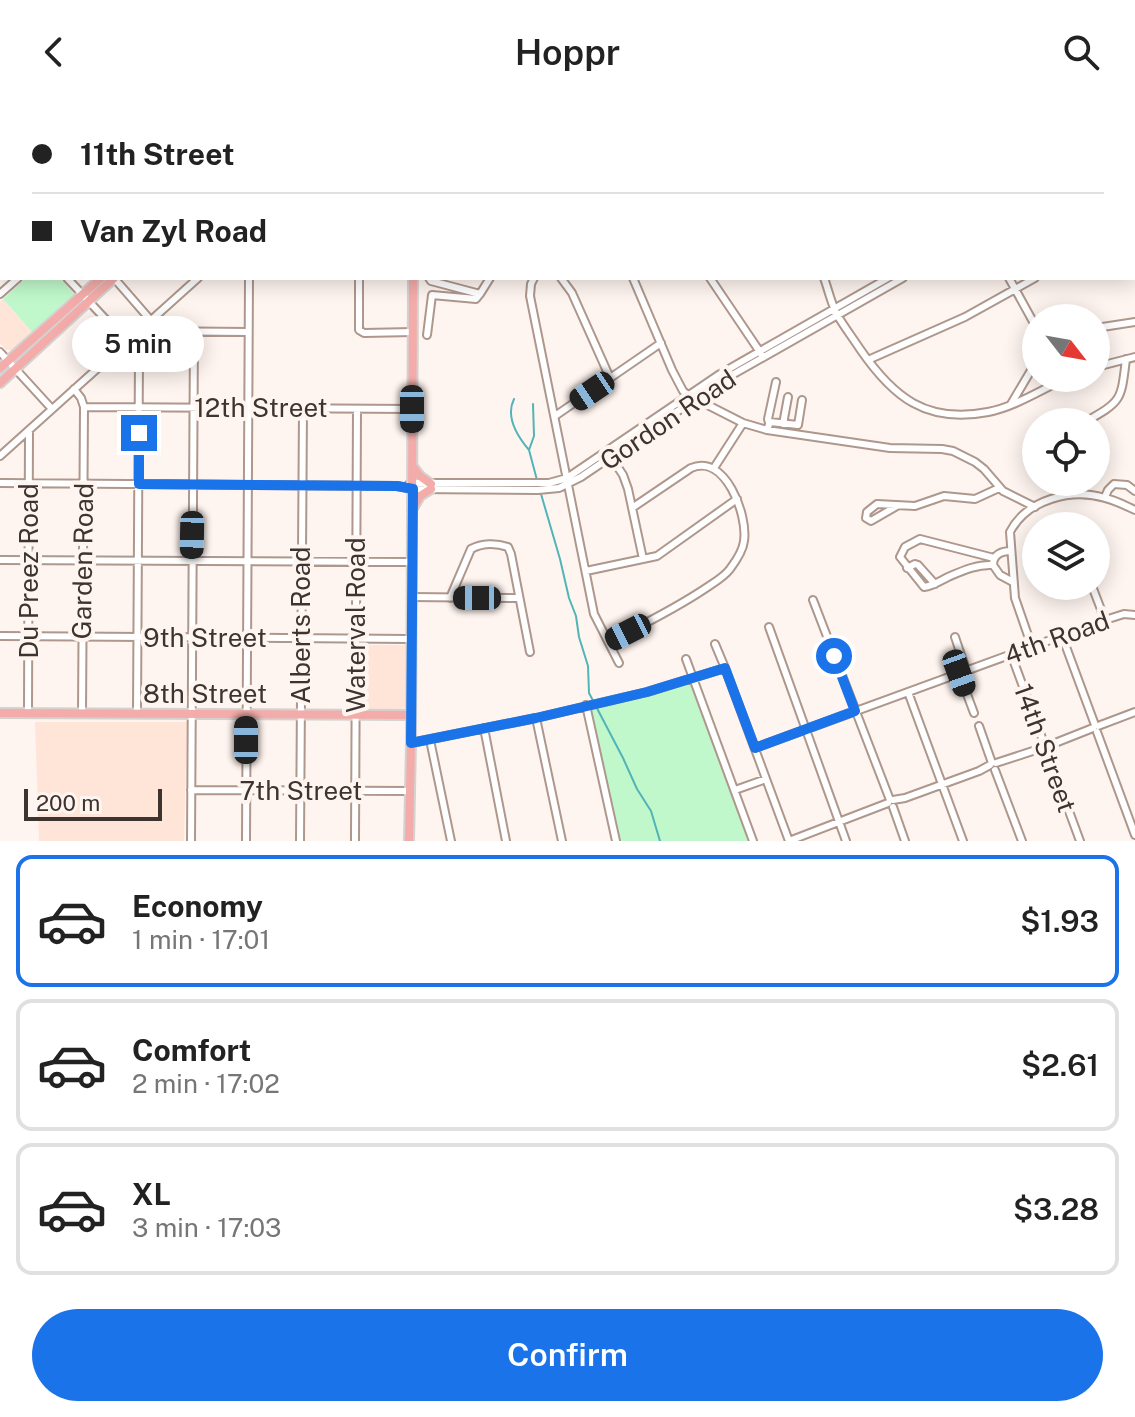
<!DOCTYPE html>
<meta charset="utf-8">
<style>
body{margin:0;font-family:"Public Sans",sans-serif;background:#f2f2f2;color:#222;height:100vh;display:flex;flex-direction:column;font-size:30px;white-space:nowrap}
*{box-sizing:border-box;margin:0}
p{font-size:26px;color:#767676}
.icon{flex:none;width:44px;height:44px;fill:none;stroke:currentColor;stroke-width:2;stroke-linecap:round;stroke-linejoin:round}
.map{position:relative;height:737px;overflow:hidden}
.side{display:flex;flex-direction:column;background:#fff;flex:1}
.side>*{flex:none}
.guide{position:absolute;left:0px;top:0px;width:1136px;height:176px;box-shadow:0 4px 20px #0003;display:grid;align-content:center;height:176px;padding:0 32px;background:#fff}
.needle{width:52px;rotate:121deg}
.tools{position:absolute;left:1022px;top:200px;display:grid;gap:16px}
.tools a{display:grid;place-items:center;width:88px;height:88px;border-radius:50%;background:#fff;box-shadow:0 4px 20px #0003;font-size:40px}
.scale{position:absolute;left:24px;bottom:20px;width:138px;box-sizing:border-box;padding-left:8px;border:4px solid #3d342f;border-top:0;font-size:22px;line-height:28px;white-space:nowrap;color:#3d342f;-webkit-text-stroke:6px #fff5f0;paint-order:stroke}
.end{position:absolute;width:36px;height:36px;margin:-18px;border:10px solid #1a73e8;background:#fff;box-shadow:0 0 0 4px #fff}
.from{border-radius:50%}
.bubble{position:absolute;height:56px;border-radius:28px;background:#fff;box-shadow:0 4px 20px #0003;font-size:26px;font-weight:600;line-height:56px;text-align:center}
.car{position:absolute;width:24px;height:48px;margin:-24px -12px;border-radius:10px;box-shadow:0 0 6px 2px #0007;background:linear-gradient(#222 24%,#8ab4d8 0 40%,#222 0 76%,#8ab4d8 0 86%,#222 0)}
.guide b{display:flex;align-items:center;gap:28px;height:76px;font-size:30px}
.guide b+b{border-top:2px solid #e0e0e0}
.guide i{width:20px;height:20px;background:#222}
ul{padding:14px 0 0;list-style:none}
li{display:flex;align-items:center;gap:24px;height:132px;margin:0 16px 12px;padding:0 16px;border:4px solid #e0e0e0;border-radius:16px}
li div{flex:1}
li b{display:block;font-size:30px}
li em{font-style:normal;font-weight:600}
li.current{border-color:#1a73e8}
li>.icon{width:72px;height:72px;stroke-width:1.5}
.cta{display:flex;gap:16px;margin-top:auto;padding:16px 32px}
.cta a{flex:1;height:92px;border-radius:48px;background:#1a73e8;color:#fff;font-size:32px;font-weight:600;line-height:92px;text-align:center}
header{display:flex;justify-content:space-between;align-items:center;height:104px;padding:0 32px;background:#fff;font-size:36px;font-weight:600}
.map>svg:first-child{display:block}
.built{fill:#ffe4d8}
.green{fill:#c0f8cb}
.lines{fill:none;stroke-linecap:round;stroke-linejoin:round}
.stream{stroke:#51b4b6;stroke-width:2}
.minor-casing{stroke:#ae978c;stroke-width:10}
.major-casing{stroke:#d4d2d1;stroke-width:12}
.minor{stroke:#fff;stroke-width:6}
.major{stroke:#f4acaa;stroke-width:8}
.route{stroke:#1a73e8;stroke-width:10}
.labels{text-anchor:middle;stroke-width:8;stroke-linejoin:round;paint-order:stroke}
.street-label{font-size:26px;fill:#3d342f;stroke:#fff5f0}
</style>
<header><svg class="icon" aria-label="back" viewBox="0 0 24 24"><path d="M15 5l-7 7 7 7"/></svg>Hoppr<svg class="icon" aria-label="search" viewBox="0 0 24 24"><circle cx="10" cy="10" r="6"/><path d="M15 15l6 6"/></svg></header>
<div class="map">
<svg width="1135" height="737" viewBox="0 0 1135 737">
<rect width="100%" height="100%" fill="#fff5f0"/>
<path class="built" d="M3 195 32 228 12 246H6L0 239V198Z
M360 541H405V604L401 607H361L359 604Z
M35 618H187L184 737H39Z"/>
<path class="green" d="M26 174H60L74 190 32 228 3 195Z
M690 578 732 687 748 737H617L588 602Z"/>
<g class="lines">
<path class="stream" d="M514 295C505 313 518 333 529 346
M533 300 534 332 529 346 537 376
M541 390 560 455 569 494 576 512 579 533 588 562 589 589 623 654 637 685 651 707 660 737"/>
<g class="minor-casing">
<path id="minor" d="M147 0 150 2
M285 0 290 2
M359 0V2
M662 0 664 2
M1100 0 1102 2
M73 2V0
M127 2 129 0
M191 2V0
M319 2 320 0
M506 2 507 0
M569 2 570 0
M634 2 636 0
M795 2 796 0
M922 2 926 0
M1052 2 1053 0
M1134 11 1135 9
M1134 23 1135 21
M0 100 2 102
M0 117 2 115
M1134 118 1135 119
M67 174 139 251
M114 174 160 227
M359 174V226L364 229 413 228
M429 174 431 177 480 190
M534 174 531 180 530 192 594 510 619 559
M561 174 572 189 610 274
M633 174 672 266 683 287 688 291 743 319 767 326 890 344 942 345 953 347 975 358 984 365 1003 387 1035 403
M710 174 762 251
M824 174C828 185 831 198 836 209 843 221 852 233 860 245 893 293 926 320 988 308 1015 303 1042 285 1067 274
M1009 174 1036 223
M0 190 18 174
M480 190 490 174
M1096 224 1135 218
M140 227 248 228
M427 231 432 191 476 195 480 190
M0 248 52 305
M868 256 965 213 1035 174
M1096 263 1135 253
M74 285 81 294 84 303 82 610
M1011 300 1036 258
M84 303 412 305
M555 312 661 239
M1085 318C1122 297 1121 297 1126 255
M769 319 768 315 776 278
M783 320 788 293
M767 326 770 318 798 321 802 296
M0 352 198 174
M611 353 623 371 628 385 643 455
M714 364 743 319
M0 379 397 382 413 385 538 386 559 384 581 373 725 275 903 174
M408 381 412 379H549L567 374 720 270 888 174
M1105 393 1108 386 1114 380 1127 381 1135 387
M897 402 871 417 866 414 867 408 877 400 915 402 944 392 975 395 999 384
M1011 447C1002 447 993 450 993 461L1000 471 1013 478
M0 456 411 458
M993 461C977 460 962 467 948 473 940 477 933 482 924 483L900 453 905 443 920 435 994 454
M907 464 915 460 918 461 935 480
M586 467 657 452 737 395
M1092 482 1105 516
M411 493 518 494
M450 494 471 445C482 439 496 439 508 443L511 450 530 548
M813 496 890 696
M769 523 846 737
M0 532 410 535
M1062 532 1095 621
M955 533 966 566
M609 538C642 521 675 505 706 484 715 478 724 473 730 465 736 457 743 446 744 437 748 411 725 349 691 364L632 404
M715 540 725 564
M1032 543 1015 494 1010 428C1027 395 1072 384 1105 394 1115 396 1126 402 1135 406
M1011 550 1080 737
M686 555 753 737
M959 569 974 609
M908 588 963 737
M586 601 616 737
M28 609 29 326
M137 610 139 251 140 234 144 227
M536 614 562 737
M979 622 992 659
M1098 622 1135 608
M484 624 506 737
M1097 628 1135 731
M430 636 451 737
M411 639 536 614 647 588 725 564 789 737
M755 644 1105 516 1124 510 1135 511
M996 659 1045 643 1093 624
M995 666 1022 737
M191 686 410 687
M735 686 766 675
M893 696 905 694 979 667 990 661
M893 703 905 737
M191 737 194 228
M246 737 249 174
M300 737 303 305
M355 737 357 305
M789 737 888 699"/>
</g>
<g class="major-casing">
<path id="major" d="M251 2 252 0
M261 2 262 0
M415 2V0
M0 264 101 174
M0 279 114 174
M413 363 420 372 431 380
M413 404 420 392 431 385
M0 609 410 611
M409 737 411 639 413 174"/>
</g>
<use href="#minor" class="minor"/>
<use href="#major" class="major"/>
</g>
<g class="lines">
<path class="route" d="M139 329V380L397 382 413 385 411 639 536 614 647 588 725 564 755 644 855 607 834 552"/>
</g>
<g class="labels">
<g class="street-label">
<text x="261" y="313">12th Street</text>
<text transform="translate(668 316) rotate(-34)" y="9">Gordon Road</text>
<text transform="translate(83 457) rotate(-89)" y="9">Garden Road</text>
<text transform="translate(29 467) rotate(-90)" y="9">Du Preez Road</text>
<text transform="translate(301 521) rotate(-90)" y="9">Alberts Road</text>
<text transform="translate(356 521) rotate(-90)" y="9">Waterval Road</text>
<text x="205" y="543">9th Street</text>
<text transform="translate(1057 534) rotate(-20)" y="9">4th Road</text>
<text x="205" y="599">8th Street</text>
<text transform="translate(1045 644) rotate(70)" y="9">14th Street</text>
<text x="301" y="696">7th Street</text>
</g>
</g>
</svg>
<div class="tools">
<a><svg class="needle" viewBox="-14 -14 28 28"><path d="M0-13l5 13h-10z" fill="#e53935"/><path d="M0 13l5-13h-10z" fill="#767676"/></svg></a>
<a><svg class="icon" aria-label="locate" viewBox="0 0 24 24"><circle cx="12" cy="12" r="6"/><path d="M12 2v4M12 18v4M2 12h4M18 12h4"/></svg></a>
<a><svg class="icon" aria-label="layers" viewBox="0 0 24 24"><path d="M12 4l9 5-9 5-9-5zM3 14l9 5 9-5"/></svg></a>
</div>
<div class="scale">200 m</div>
<i class="end from" style="left:834px;top:552px"></i>
<i class="end" style="left:139px;top:329px"></i>
<div class="bubble" style="left:72px;top:212px;width:132px">5 min</div>
<i class="car" style="left:592px;top:287px;rotate:236deg"></i>
<i class="car" style="left:412px;top:305px;rotate:180deg"></i>
<i class="car" style="left:192px;top:431px;rotate:181deg"></i>
<i class="car" style="left:477px;top:494px;rotate:270deg"></i>
<i class="car" style="left:628px;top:528px;rotate:243deg"></i>
<i class="car" style="left:959px;top:569px;rotate:160deg"></i>
<i class="car" style="left:246px;top:636px;rotate:0deg"></i>
<div class="guide">
<b><i class="from"></i>11th Street</b>
<b><i></i>Van Zyl Road</b>
</div>
</div>
<section class="side">
<ul>
<li class="current"><svg class="icon" aria-label="car" viewBox="0 0 24 24"><path d="M5 17H2v-5l4-1 3-4h7l3 4 3 1v5h-3M9 17h6M6 11h13"/><circle cx="7" cy="17" r="2"/><circle cx="17" cy="17" r="2"/></svg><div><b>Economy</b><p>1 min · 17:01</p></div><em>$1.93</em></li>
<li><svg class="icon" aria-label="car" viewBox="0 0 24 24"><path d="M5 17H2v-5l4-1 3-4h7l3 4 3 1v5h-3M9 17h6M6 11h13"/><circle cx="7" cy="17" r="2"/><circle cx="17" cy="17" r="2"/></svg><div><b>Comfort</b><p>2 min · 17:02</p></div><em>$2.61</em></li>
<li><svg class="icon" aria-label="car" viewBox="0 0 24 24"><path d="M5 17H2v-5l4-1 3-4h7l3 4 3 1v5h-3M9 17h6M6 11h13"/><circle cx="7" cy="17" r="2"/><circle cx="17" cy="17" r="2"/></svg><div><b>XL</b><p>3 min · 17:03</p></div><em>$3.28</em></li>
</ul>
<div class="cta"><a>Confirm</a></div>
</section>
